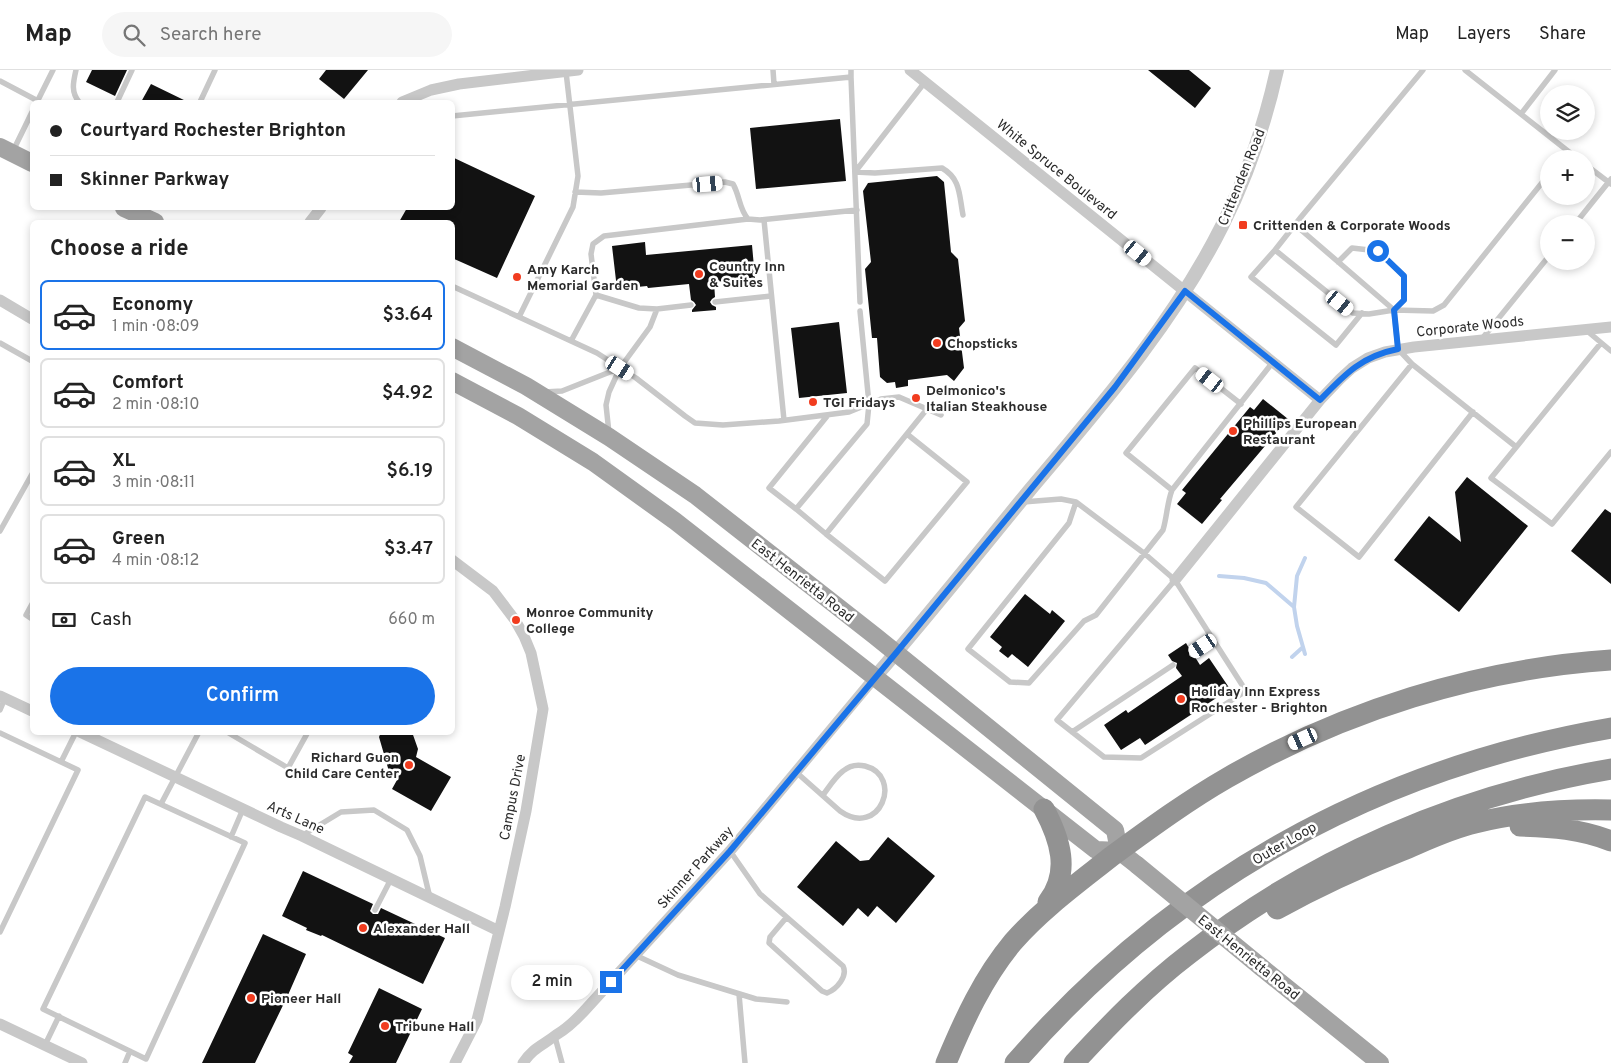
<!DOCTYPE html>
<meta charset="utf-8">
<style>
body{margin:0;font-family:Overpass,sans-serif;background:#f6f6f6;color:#222;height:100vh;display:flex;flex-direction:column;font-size:19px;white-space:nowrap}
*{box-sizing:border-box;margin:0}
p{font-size:16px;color:#767676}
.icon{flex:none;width:28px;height:28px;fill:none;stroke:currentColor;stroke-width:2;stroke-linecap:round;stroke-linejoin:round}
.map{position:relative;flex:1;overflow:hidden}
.sheet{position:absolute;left:30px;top:150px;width:425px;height:515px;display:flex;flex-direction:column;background:#fff;border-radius:8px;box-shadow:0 2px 8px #0003}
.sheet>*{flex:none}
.top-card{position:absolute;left:30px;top:30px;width:425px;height:110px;border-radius:8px;box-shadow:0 2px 8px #0003;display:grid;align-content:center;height:110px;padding:0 20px;background:#fff}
.controls{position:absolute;left:1540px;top:15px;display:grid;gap:10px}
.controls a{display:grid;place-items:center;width:55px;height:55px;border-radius:50%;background:#fff;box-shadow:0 2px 8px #0003;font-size:25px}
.end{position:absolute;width:22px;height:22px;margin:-11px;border:6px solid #1a73e8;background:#fff;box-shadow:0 0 0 2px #fff}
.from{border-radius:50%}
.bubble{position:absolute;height:35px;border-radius:18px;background:#fff;box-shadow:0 2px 8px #0003;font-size:16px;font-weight:600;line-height:35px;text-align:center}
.car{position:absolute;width:15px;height:30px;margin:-15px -8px;border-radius:6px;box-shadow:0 0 4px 1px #0007;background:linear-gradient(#fff 24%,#345 0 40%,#fff 0 76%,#345 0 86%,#fff 0)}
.top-card b{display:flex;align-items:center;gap:18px;height:48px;font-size:19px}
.top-card b+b{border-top:1px solid #e0e0e0}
.top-card i{width:12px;height:12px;background:#222}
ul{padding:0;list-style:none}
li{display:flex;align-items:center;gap:15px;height:70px;margin:0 10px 8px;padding:0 10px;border:2px solid #e0e0e0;border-radius:8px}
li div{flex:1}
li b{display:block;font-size:19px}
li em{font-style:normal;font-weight:600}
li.selected{border-color:#1a73e8}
li>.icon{width:45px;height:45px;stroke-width:1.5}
h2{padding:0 20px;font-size:22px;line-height:60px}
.pay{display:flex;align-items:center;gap:12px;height:55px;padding:0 20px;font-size:19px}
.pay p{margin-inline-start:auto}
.primary-button{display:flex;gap:10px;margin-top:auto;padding:10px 20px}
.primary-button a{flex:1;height:58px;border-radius:30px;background:#1a73e8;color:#fff;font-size:20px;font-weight:600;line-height:58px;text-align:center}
header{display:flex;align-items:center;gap:30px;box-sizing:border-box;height:70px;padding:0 25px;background:#fff;border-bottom:1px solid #e0e0e0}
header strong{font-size:24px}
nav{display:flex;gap:28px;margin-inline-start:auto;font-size:18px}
.search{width:350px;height:45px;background:#f6f6f6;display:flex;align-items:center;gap:12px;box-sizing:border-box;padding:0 18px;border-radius:28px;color:#767676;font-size:19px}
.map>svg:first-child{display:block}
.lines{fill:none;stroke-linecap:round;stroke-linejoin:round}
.stream{stroke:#c1d3ed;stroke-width:4}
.building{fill:#121212}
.service{stroke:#c8c8c8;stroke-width:5.5}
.minor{stroke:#c8c8c8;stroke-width:11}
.tertiary{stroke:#c8c8c8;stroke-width:14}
.primary{stroke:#a3a3a3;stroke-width:18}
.motorway{stroke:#929292;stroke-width:21}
.primary-bridge{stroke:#a3a3a3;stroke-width:18}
.route{stroke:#1a73e8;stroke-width:6}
.poi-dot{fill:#f13c1f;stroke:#fff;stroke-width:2}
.labels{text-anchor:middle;stroke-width:5;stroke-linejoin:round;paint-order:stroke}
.street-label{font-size:14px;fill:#2b2b2b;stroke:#fff}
.poi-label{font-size:14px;font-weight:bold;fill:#2b2b2b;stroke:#fff;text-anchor:start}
</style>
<header>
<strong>Map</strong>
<div class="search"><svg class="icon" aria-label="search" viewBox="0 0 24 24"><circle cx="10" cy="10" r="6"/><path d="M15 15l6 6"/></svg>Search here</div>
<nav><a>Map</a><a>Layers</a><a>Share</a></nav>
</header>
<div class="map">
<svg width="1611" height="993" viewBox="0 0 1611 993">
<rect width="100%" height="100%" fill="#fff"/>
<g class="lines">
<path class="stream" d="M1219 506 1244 508 1266 513 1294 537 1297 556 1305 584
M1294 537 1297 506 1305 488
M1292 587 1303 577"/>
</g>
<path class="building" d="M92 0H127L115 26 86 12Z
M326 0H368L344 29 319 9Z
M1148 0H1189L1211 18 1195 38Z
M151 14 188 32H141Z
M840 49 846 111 756 119 750 58Z
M452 87 535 126 497 208 452 188V152H399L407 138H452Z
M937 106 944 112 951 182 958 189 965 251 959 258 964 298 954 311 947 305 908 310V316L896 318 895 312 887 313 880 307 877 268H872L865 199 871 192 863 121 868 113Z
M645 172 646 185 752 175 755 208 714 212 715 227 712 229 710 232 712 235 716 237V240L692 242V240L696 235 694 232 691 230 689 214 648 218 647 216 617 219 612 176Z
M839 252 847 323 799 328 791 258Z
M1263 329 1288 349 1220 429 1222 430 1202 454 1177 434 1186 423 1182 420 1250 337 1254 340Z
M1467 407 1528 456 1459 542 1394 490 1429 446 1461 472 1455 422Z
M1605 439 1611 443V514L1571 481Z
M1025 524 1050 544 1052 540 1065 551 1028 597 1012 584 1008 588 999 581 1002 577 990 567Z
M1186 573 1190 580 1189 585 1191 587H1195L1200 595 1209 588 1230 619 1145 675 1140 668 1121 680 1104 655 1126 640 1128 643 1182 606 1176 598 1177 593 1172 591 1168 585Z
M381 662H412L418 679 416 687 451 707 431 741 392 719 397 710 390 705 379 667Z
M888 767 935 806 896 853 877 836 868 847 858 838 843 856 797 817 836 771 860 791 869 790Z
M303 801 373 834 370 841 373 844H378L381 838 445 868 423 914 322 865 321 866 306 860 307 858 282 846Z
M263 864 306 884 288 925 255 993H202Z
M379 918 422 939 396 993H349L353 986 348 983Z"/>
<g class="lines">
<path class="service" d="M76 0C73 13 71 22 79 32
M773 0 774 14
M1465 0 1578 89
M851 7 860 232
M0 11 38 31
M925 12 855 102 875 103 942 98C961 109 959 125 963 145
M37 32 53 0
M117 32 132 0
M200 32 215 0
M1521 44 1555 0
M452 46 851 7V0
M13 81 32 42
M1561 89 1567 81
M1586 95 1611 114
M575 122 601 123 725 112 733 114C740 126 739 139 748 149L760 150 857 140
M764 150 784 350
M1575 154 1611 109
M1275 180 1301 147
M1338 192 1352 178 1378 181 1404 206V230L1394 240 1300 159 1301 147 1423 0
M452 216 519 247 573 137 578 106 566 2
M596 225 639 238 657 239 691 235
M715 232 771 226
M1394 240 1398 279 1412 294 1515 376
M1362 243 1336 275 1251 207 1275 180 1353 243 1369 244 1394 240 1433 241 1444 235 1549 104
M519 247 597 283 636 308 685 346 695 353 723 355 779 351 849 342 881 329 899 327 941 345
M1586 260 1611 281
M1481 270 1549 186
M571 271 596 225 591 184 593 174 604 166 748 149
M0 273 32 291
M1601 273 1491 408 1552 454 1611 382
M1412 294 1296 437 1359 487 1473 342
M544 322 562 321 620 298
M828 345 769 418 796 439 867 354 869 334 860 241
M609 363 606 335 609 322 620 298 650 257 657 239
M907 364 967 412 885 511 826 464 927 339
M1172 420 1126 383 1195 298 1241 334
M1023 432 1061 429 1076 432 1145 484 1175 510 1246 621 1141 688 1104 687 1057 650 1175 510
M1076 432 1069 453 968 579 1010 612 1029 613 1084 551 1096 545 1163 460C1167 447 1167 433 1172 420L1273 292
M796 439 826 464
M0 461 32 404
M32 534 26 545 32 549
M1193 583 1213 569
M0 640 5 628
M227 662 288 698 308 662
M1072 662 1173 595
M0 663 78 700 0 862
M61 692 76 662
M796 702 840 741C880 769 904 706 865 696 857 694 849 696 843 701 835 707 829 717 823 725
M145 727 245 773 146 989 43 939Z
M161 734 199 662
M303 765 341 742 374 740 407 760 420 786 430 828
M231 767 243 739
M730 781 760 824 843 896C848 906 837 919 827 923L822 921 769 873 770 867 786 848
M375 840 391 809
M635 885 678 905 756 929 787 932
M739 924 745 993
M555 967 562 993
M45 975 59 946
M125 993 130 981"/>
<path class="minor" d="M910 0 1320 330
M402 32 431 20 459 14 578 0
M310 152 321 138
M0 230 32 249
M452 490 493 521 515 550 524 566 531 583 543 639 526 741 505 837 477 950 455 993
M1175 510 1320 330 1340 309 1352 298 1368 288 1385 282 1414 277 1611 257
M0 626 32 641
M80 662 281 757 302 766 499 861
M0 954 82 993
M523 993C534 977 542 976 556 965 568 958 577 949 586 939L730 781 875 607"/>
<path class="tertiary" d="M875 607C928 546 978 483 1029 421 1099 338 1173 254 1222 156 1247 107 1265 54 1277 0"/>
<path class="primary" d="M0 77 32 93
M124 138 155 152
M452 277 526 316 609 367 695 425 875 566 1115 760 1119 781
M452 311 518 346 593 392 675 451 1096 780 1119 781 1137 795
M1261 897 1380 993"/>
<path class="motorway" d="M1044 739C1060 769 1071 802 1048 832
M1520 756C1552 757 1581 759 1611 771
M1277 839C1317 817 1358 798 1401 781 1425 771 1449 759 1475 753 1519 742 1566 739 1611 740
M946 993C964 950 983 908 1013 872 1042 839 1078 813 1112 786 1149 759 1187 731 1227 708 1343 641 1477 599 1611 590
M1015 993C1173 811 1374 699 1611 658
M1074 993C1110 954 1147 916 1189 884 1312 788 1457 725 1611 699"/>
<path class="primary-bridge" d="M1137 795 1261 897"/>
</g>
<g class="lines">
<path class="route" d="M611 912 730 781 896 583 1115 317 1185 221 1320 330C1345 304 1362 286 1398 279L1394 240 1404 230V206L1378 181"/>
</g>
<g class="poi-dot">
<rect x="1238" y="150" width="10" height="10" rx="2.5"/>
<circle cx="699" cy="204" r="5"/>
<circle cx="517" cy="207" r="5"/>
<circle cx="937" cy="273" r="5"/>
<circle cx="916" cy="328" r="5"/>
<circle cx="813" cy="332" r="5"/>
<circle cx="1233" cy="361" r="5"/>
<circle cx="516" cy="550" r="5"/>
<circle cx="1181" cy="629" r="5"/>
<circle cx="409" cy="695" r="5"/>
<circle cx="363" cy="858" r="5"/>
<circle cx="251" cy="928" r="5"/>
<circle cx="385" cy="956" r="5"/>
</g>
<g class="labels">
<g class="street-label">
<text transform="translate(1057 99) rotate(39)" y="5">White Spruce Boulevard</text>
<text transform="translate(1241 107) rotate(-68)" y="5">Crittenden Road</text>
<text transform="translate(1470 256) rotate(-6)" y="5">Corporate Woods</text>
<text transform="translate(803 510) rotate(38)" y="5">East Henrietta Road</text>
<text transform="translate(512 727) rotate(-79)" y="5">Campus Drive</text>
<text transform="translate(296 747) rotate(24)" y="5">Arts Lane</text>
<text transform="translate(1284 773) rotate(-30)" y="5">Outer Loop</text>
<text transform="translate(695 797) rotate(-48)" y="5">Skinner Parkway</text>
<text transform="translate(1249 887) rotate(39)" y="5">East Henrietta Road</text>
</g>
<g class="poi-label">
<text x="1253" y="160">Crittenden &amp; Corporate Woods</text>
<text x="709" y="201">Country Inn<tspan x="709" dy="16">&amp; Suites</tspan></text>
<text x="527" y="204">Amy Karch<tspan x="527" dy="16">Memorial Garden</tspan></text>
<text x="947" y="278">Chopsticks</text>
<text x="926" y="325">Delmonico's<tspan x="926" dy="16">Italian Steakhouse</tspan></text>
<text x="823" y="337">TGI Fridays</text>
<text x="1243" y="358">Phillips European<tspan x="1243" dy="16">Restaurant</tspan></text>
<text x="526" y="547">Monroe Community<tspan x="526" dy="16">College</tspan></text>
<text x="1191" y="626">Holiday Inn Express<tspan x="1191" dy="16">Rochester - Brighton</tspan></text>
<text x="399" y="692" text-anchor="end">Richard Guon<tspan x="399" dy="16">Child Care Center</tspan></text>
<text x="373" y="863">Alexander Hall</text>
<text x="261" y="933">Pioneer Hall</text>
<text x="395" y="961">Tribune Hall</text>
</g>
</g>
</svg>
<div class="controls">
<a><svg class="icon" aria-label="layers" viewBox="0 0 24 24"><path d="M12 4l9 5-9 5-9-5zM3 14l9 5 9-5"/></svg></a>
<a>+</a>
<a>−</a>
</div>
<i class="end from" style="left:1378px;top:181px"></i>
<i class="end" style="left:611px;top:912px"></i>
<div class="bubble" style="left:511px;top:895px;width:82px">2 min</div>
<i class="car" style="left:708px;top:114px;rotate:85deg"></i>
<i class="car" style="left:1138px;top:183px;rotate:129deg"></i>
<i class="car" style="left:1340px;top:233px;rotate:129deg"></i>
<i class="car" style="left:620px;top:298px;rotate:123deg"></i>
<i class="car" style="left:1210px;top:310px;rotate:308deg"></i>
<i class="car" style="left:1203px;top:576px;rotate:236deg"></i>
<i class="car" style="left:1303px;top:669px;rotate:246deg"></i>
<div class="top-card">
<b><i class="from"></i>Courtyard Rochester Brighton</b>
<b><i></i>Skinner Parkway</b>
</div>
<section class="sheet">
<h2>Choose a ride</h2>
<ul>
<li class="selected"><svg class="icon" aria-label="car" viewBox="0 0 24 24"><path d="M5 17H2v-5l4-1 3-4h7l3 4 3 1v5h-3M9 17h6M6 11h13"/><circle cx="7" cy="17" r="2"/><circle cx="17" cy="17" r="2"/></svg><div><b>Economy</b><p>1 min · 08:09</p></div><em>$3.64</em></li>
<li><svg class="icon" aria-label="car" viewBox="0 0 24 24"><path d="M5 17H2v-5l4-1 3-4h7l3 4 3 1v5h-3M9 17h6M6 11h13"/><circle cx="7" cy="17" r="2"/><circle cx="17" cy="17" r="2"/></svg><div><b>Comfort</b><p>2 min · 08:10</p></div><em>$4.92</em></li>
<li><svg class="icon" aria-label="car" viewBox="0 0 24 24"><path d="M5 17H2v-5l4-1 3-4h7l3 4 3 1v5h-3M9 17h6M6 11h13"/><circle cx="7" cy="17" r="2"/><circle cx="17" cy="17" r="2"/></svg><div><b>XL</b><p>3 min · 08:11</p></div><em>$6.19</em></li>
<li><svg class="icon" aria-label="car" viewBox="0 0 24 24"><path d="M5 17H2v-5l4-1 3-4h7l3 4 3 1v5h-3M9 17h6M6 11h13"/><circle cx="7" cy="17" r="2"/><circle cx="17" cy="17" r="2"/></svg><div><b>Green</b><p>4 min · 08:12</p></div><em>$3.47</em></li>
</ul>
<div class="pay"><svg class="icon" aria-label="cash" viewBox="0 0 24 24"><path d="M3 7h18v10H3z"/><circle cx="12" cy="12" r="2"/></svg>Cash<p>660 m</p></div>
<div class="primary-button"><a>Confirm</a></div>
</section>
</div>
